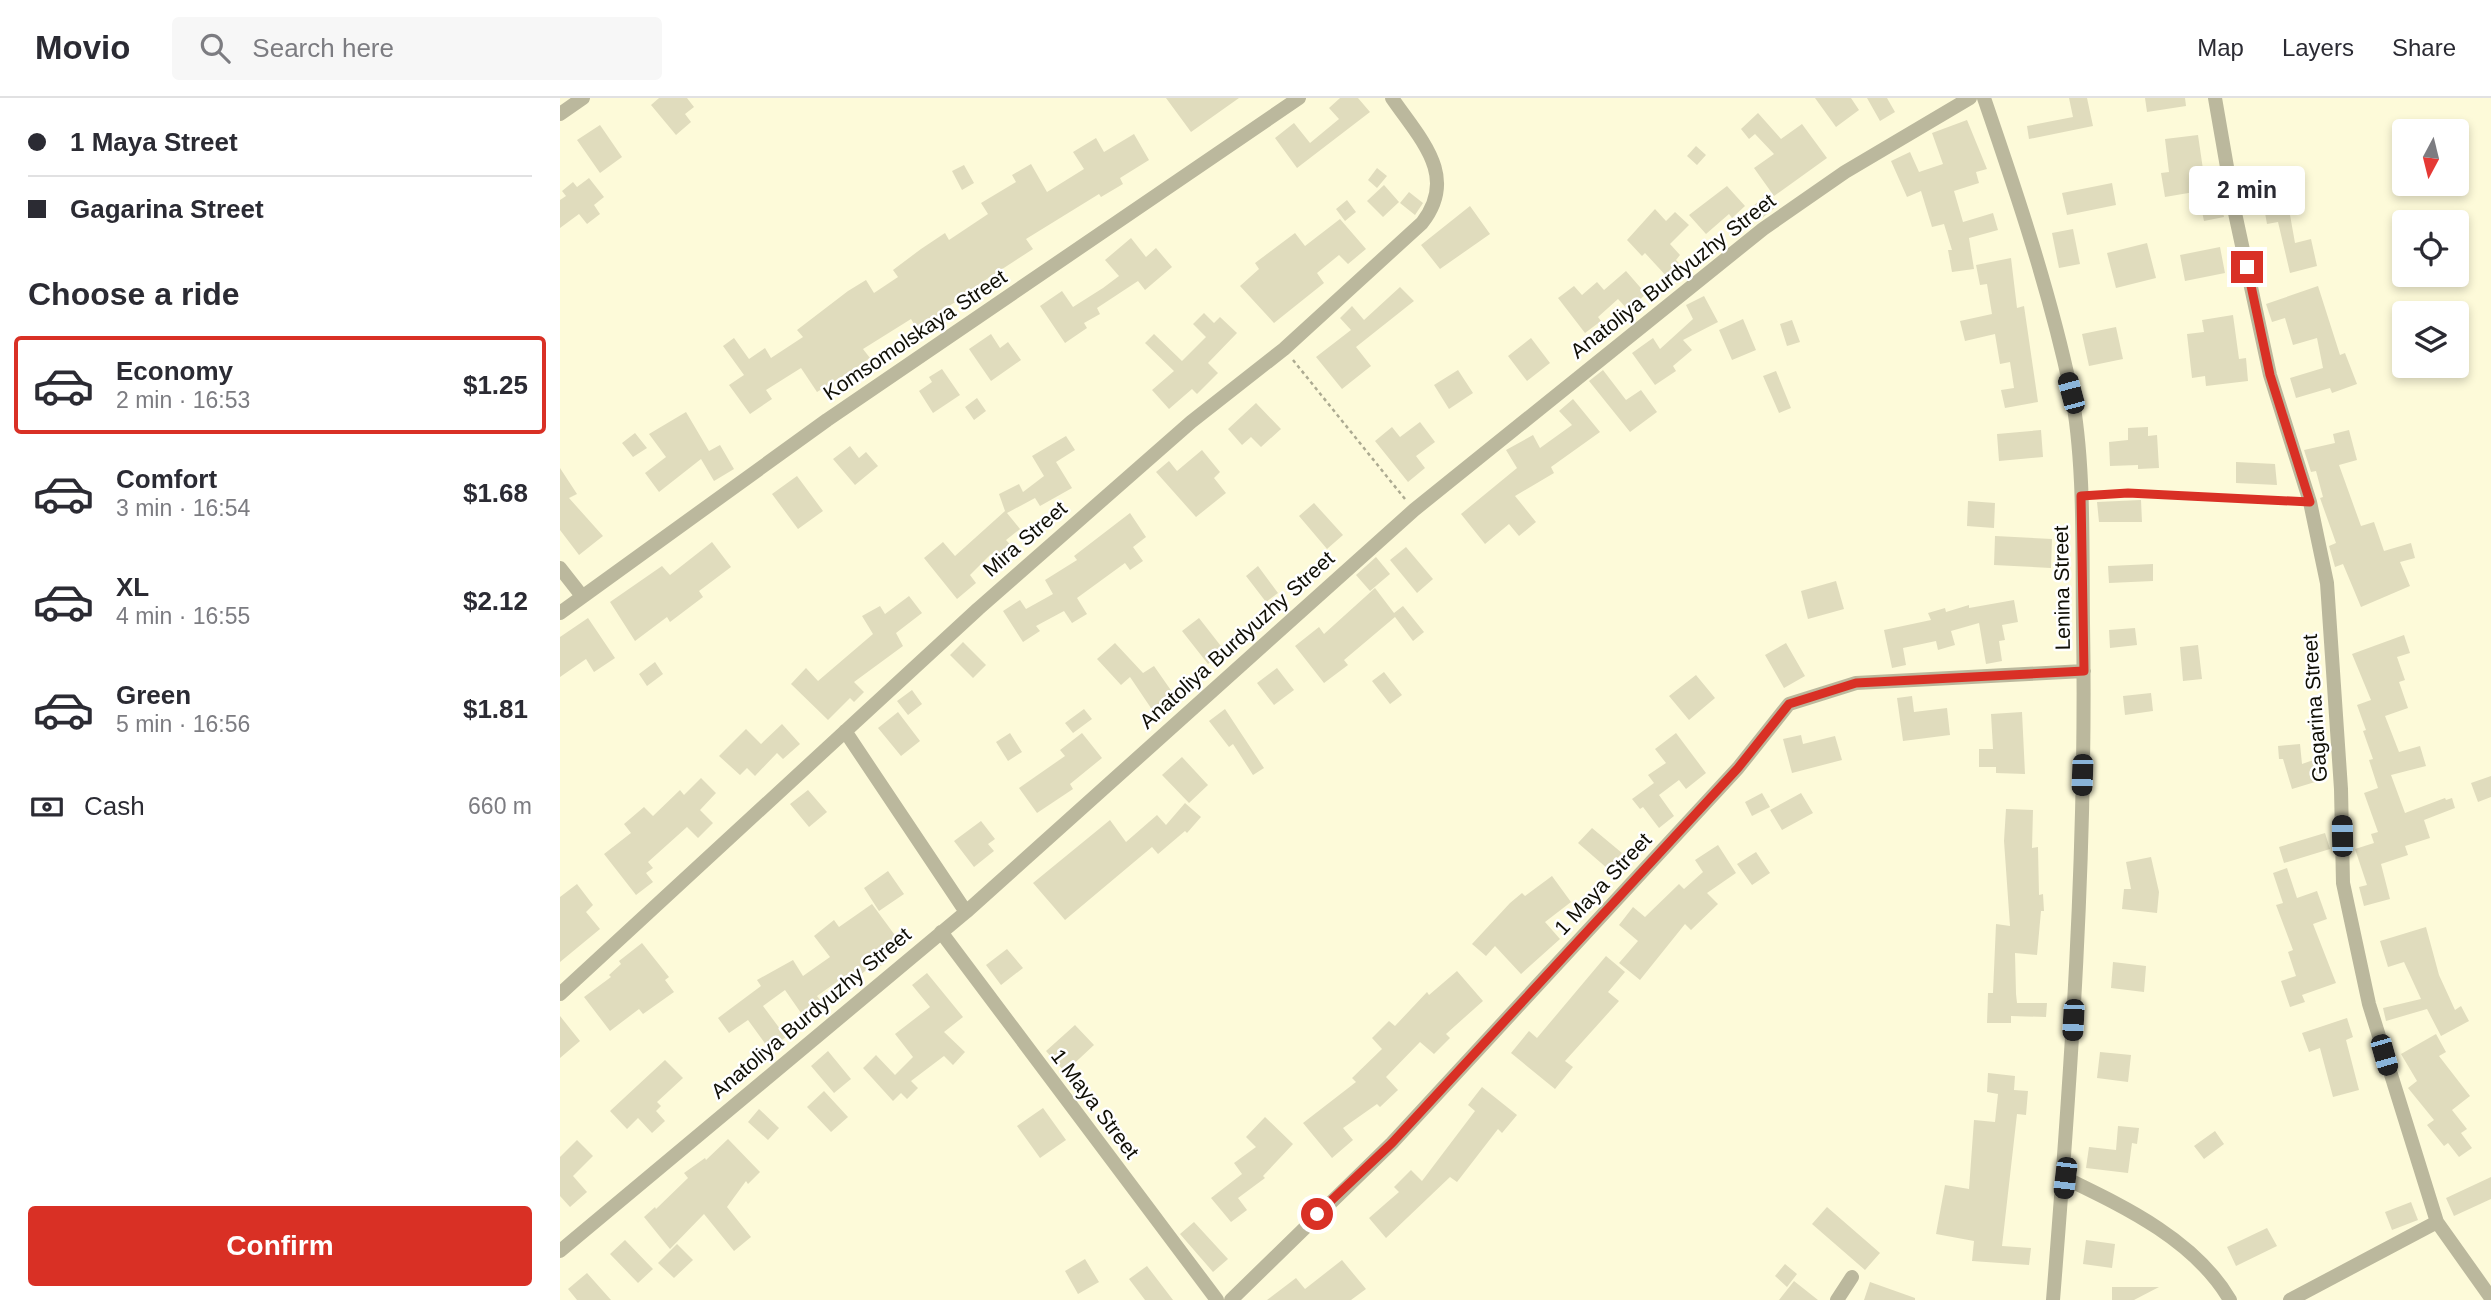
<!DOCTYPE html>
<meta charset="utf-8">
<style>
body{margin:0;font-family:Arial,sans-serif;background:#f7f7f7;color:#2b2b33;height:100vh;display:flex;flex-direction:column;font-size:26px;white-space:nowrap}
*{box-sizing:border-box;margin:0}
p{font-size:23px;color:#7c7c81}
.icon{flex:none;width:38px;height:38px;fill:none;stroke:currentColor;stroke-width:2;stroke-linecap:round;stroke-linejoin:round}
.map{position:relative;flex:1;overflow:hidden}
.side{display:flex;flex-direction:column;background:#fff;width:560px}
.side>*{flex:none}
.hud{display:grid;align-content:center;height:154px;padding:0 28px;background:#fff}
.needle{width:46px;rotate:187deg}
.buttons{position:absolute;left:1832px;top:21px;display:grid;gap:14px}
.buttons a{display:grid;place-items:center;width:77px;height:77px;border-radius:7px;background:#fff;box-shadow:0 4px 10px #0003;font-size:35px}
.end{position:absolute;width:32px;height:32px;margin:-16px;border:9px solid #d93025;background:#fff;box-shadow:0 0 0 4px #fff}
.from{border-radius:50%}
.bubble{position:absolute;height:49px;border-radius:7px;background:#fff;box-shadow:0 4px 10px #0003;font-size:23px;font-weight:700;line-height:49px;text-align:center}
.car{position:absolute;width:21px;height:42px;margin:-21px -10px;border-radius:9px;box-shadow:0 0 5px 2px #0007;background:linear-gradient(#222 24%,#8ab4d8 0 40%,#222 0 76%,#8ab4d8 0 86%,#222 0)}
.hud b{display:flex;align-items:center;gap:24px;height:66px;font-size:26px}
.hud b+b{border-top:2px solid #e1e1e2}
.hud i{width:18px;height:18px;background:#2b2b33}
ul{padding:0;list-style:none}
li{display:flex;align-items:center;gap:21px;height:98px;margin:0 14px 10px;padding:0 14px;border:4px solid transparent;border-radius:7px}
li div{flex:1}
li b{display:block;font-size:26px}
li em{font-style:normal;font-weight:700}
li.selected{border-color:#d93025}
li>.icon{width:63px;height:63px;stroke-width:1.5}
h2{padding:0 28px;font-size:32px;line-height:84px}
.pay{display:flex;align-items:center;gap:18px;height:77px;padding:0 28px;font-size:26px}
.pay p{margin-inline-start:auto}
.action{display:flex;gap:14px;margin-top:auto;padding:14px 28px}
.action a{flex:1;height:80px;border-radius:7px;background:#d93025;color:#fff;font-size:28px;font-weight:700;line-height:80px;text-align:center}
header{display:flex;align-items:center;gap:42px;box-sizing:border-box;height:98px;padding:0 35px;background:#fff;border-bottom:2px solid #e1e1e2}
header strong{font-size:33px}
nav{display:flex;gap:38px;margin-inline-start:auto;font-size:24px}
.search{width:490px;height:63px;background:#f7f7f7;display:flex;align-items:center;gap:18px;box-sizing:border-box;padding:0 24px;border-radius:7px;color:#7c7c81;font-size:26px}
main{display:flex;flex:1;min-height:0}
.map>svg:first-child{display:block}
.building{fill:#e0dcbd}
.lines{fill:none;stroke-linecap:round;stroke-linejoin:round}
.path{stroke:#acaa91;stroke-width:2.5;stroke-dasharray:3.5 3.5;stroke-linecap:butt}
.service{stroke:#bbb89d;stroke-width:7}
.minor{stroke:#bbb89d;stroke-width:14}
.route{stroke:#d93025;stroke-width:9}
.labels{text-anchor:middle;stroke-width:5;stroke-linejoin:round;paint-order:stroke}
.street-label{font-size:21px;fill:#100f05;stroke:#fff}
</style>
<header>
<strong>Movio</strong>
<div class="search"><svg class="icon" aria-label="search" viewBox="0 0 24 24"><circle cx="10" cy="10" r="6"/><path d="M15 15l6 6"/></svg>Search here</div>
<nav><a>Map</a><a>Layers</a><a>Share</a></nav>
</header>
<main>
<section class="side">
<div class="hud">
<b><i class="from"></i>1 Maya Street</b>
<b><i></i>Gagarina Street</b>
</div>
<h2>Choose a ride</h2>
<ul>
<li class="selected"><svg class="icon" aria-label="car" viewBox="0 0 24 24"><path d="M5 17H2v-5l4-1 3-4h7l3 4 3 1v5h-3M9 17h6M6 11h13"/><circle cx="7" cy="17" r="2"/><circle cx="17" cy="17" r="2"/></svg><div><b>Economy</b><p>2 min · 16:53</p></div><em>$1.25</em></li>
<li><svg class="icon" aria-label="car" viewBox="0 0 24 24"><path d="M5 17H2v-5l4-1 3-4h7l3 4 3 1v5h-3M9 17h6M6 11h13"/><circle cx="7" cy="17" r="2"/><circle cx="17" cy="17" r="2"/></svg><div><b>Comfort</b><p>3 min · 16:54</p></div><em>$1.68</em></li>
<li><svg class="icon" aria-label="car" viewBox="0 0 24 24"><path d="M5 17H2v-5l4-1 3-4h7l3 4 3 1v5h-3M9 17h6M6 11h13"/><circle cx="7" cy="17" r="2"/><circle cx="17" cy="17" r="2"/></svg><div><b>XL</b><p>4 min · 16:55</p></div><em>$2.12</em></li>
<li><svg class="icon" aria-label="car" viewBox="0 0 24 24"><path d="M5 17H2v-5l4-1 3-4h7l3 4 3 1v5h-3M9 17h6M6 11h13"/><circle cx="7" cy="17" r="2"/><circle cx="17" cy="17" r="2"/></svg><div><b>Green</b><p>5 min · 16:56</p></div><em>$1.81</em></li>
</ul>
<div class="pay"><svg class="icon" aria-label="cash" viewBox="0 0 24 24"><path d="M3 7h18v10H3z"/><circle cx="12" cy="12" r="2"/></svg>Cash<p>660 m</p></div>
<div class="action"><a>Confirm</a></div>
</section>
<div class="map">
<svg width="1931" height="1202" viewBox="0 0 1931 1202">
<rect width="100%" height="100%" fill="#fdfad9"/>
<path class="building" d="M99 0H127L134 9 125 16 131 24 116 37 91 7Z
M606 0H679L631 34Z
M780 0H798L810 14 737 70 715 40 734 25 750 45 779 21 769 10Z
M1255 0H1291L1299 12 1276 29Z
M1307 0H1327L1335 14 1320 23Z
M1509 0H1527L1533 28 1469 41 1467 28 1513 19Z
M1585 0H1625L1626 8 1587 14Z
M1198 15 1221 41 1242 26 1267 60 1214 98 1194 70 1214 56 1195 36 1189 41 1181 31Z
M1407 22 1427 71 1416 74 1419 85 1394 93 1403 124 1433 115 1438 132 1409 140 1414 171 1392 174 1388 152H1392L1384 126 1372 129 1361 93 1347 99 1331 63 1350 54 1359 74 1383 66 1372 35Z
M40 27 62 59 40 75 17 42Z
M574 36 589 62 560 80 563 86 541 99 539 96 466 141 473 151 407 194 408 196 381 213 382 215 357 231 351 221 303 251 310 260 291 273 257 294 241 270 206 292 212 301 190 316 169 287 184 277 163 248 174 240 189 261 205 250 211 260 243 239 237 232 288 193 306 182 314 195 338 179 333 172 361 151 385 135 389 142 428 116 421 105 456 84 452 77 471 66 487 94 524 71 513 54 536 40 544 54Z
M1638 37 1646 92 1605 99 1601 75 1609 74 1605 41Z
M1136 48 1146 57 1137 67 1127 58Z
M404 67 414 85 402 92 392 73Z
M817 70 827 78 817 90 808 82Z
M29 80 44 99 34 107 40 116 27 126 19 116 0 130V102L6 98 2 93 13 84 17 89Z
M1552 85 1556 107 1507 117 1502 95Z
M824 87 839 104 823 119 807 103Z
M1167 88 1185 108 1172 120 1169 116 1146 136 1129 117Z
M849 94 863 105 855 117 840 105Z
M1207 96 1217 108 1202 120 1192 109Z
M1727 100 1735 145 1751 141 1757 168 1730 175 1718 124 1707 126 1703 104Z
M787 102 796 114 785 123 776 111Z
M1661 105 1664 119 1644 123 1641 109Z
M910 108 930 136 880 171 861 147Z
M1095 111 1106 123 1115 114 1129 127 1110 146 1120 157 1116 162 1123 169 1109 181 1085 155 1082 158 1067 142Z
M780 121 806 151 788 166 779 157 757 175 764 185 714 225 680 188 699 171 695 165 735 135 745 148Z
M1513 131 1520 166 1499 170 1492 135Z
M571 140 586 159 596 150 612 169 585 192 578 183 537 210 540 216 524 225 527 230 505 245 480 208 502 193 513 209 543 190 559 178 545 162Z
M1587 145 1596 180 1556 190 1547 155Z
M1660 149 1665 175 1625 183 1620 157Z
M1451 160 1457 210 1464 208 1478 304 1445 310 1441 292 1454 290 1450 264 1440 266 1435 236 1405 243 1400 223 1432 216 1427 186 1420 187 1416 167Z
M1066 173 1086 196 1068 212 1058 201 1038 219 1041 223 1025 235 998 200 1014 188 1022 197 1037 184 1044 192Z
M1758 188 1780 257 1785 255 1797 286 1772 295 1770 290 1736 300 1730 280 1763 270 1757 240 1733 247 1725 220 1712 224 1706 206Z
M840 189 854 203 796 249 811 268 782 291 756 259 791 232 780 220 792 208 804 222Z
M1144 198 1158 224 1123 242 1132 252 1113 268 1116 273 1095 287 1072 255 1093 240 1100 251 1133 221 1126 207Z
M644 215 654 225 660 219 677 235 648 265 658 275 637 296 632 291 609 311 592 292 614 273 585 245 594 236 622 263 646 239 633 226Z
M1673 217 1679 261 1686 260 1688 283 1646 288 1645 278 1632 280 1627 236 1644 234 1642 222Z
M1183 221 1196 252 1172 262 1159 232Z
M1232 222 1240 244 1227 248 1220 226Z
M1556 229 1563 261 1529 268 1522 236Z
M431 236 440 250 448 244 461 262 431 283 409 251Z
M971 240 990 265 967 283 948 258Z
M382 271 400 297 373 315 359 293 372 284 369 279Z
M898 272 913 295 889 311 874 287Z
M1043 272 1066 302 1081 292 1097 314 1070 334 1029 283Z
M1216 273 1231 310 1219 315 1203 278Z
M417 300 426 313 414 322 405 309Z
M1013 301 1040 334 991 369 994 375 955 398 976 424 959 438 949 426 925 446 901 416 957 370 946 352 973 337 980 350 1012 327 999 313Z
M696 305 721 331 701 349 691 339 682 347 668 331Z
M126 314 149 353 160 347 174 371 154 383 141 361 99 394 85 375 106 359 89 336Z
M860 324 875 344 856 358 865 370 848 384 815 343 832 329 840 339Z
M1588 329V338L1597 337 1599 370 1578 371V367L1550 368 1549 344 1568 342V330Z
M1481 332 1483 359 1439 363 1437 336Z
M1789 332 1797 362 1779 367 1801 428 1814 424 1824 453 1851 445 1855 460 1840 464 1850 488 1801 509 1783 466 1775 469 1769 448 1776 445 1760 400 1763 399 1756 373 1751 374 1744 352 1775 345 1773 336Z
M75 335 87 350 73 359 62 345Z
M506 338 515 352 496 364 512 390 480 408 475 400 447 415 460 431 446 442 455 452 440 466 431 456 410 477 416 485 397 501 364 460 383 444 395 458 445 413 439 396 459 386 463 394 484 378 472 358Z
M290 348 299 360 306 354 318 368 295 387 273 361Z
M642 352 660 374 654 380 666 395 636 419 596 374 609 363 617 373Z
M1676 364 1715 366 1717 387 1676 385Z
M0 370 17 396 9 400 43 438 19 457 0 432Z
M237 378 263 413 238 431 212 396Z
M1581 402 1582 424H1539L1537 404Z
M1408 403 1435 405 1434 430 1407 428Z
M754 405 783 437 767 451 739 418Z
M570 415 586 439 573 449 583 463 570 472 565 465 517 500 527 516 512 525 504 513 476 528 480 533 463 544 443 513 460 502 466 511 493 496 485 482 517 462 514 458Z
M1435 438 1492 441 1491 470 1434 467Z
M152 444 171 469 139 493 143 499 110 524 107 519 75 543 50 504 102 468 110 477Z
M846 449 873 481 857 495 830 462Z
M816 459 830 476 810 493 796 477Z
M1593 466V483L1549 485 1548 468Z
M698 468 718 495 706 504 686 478Z
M1276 483 1284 511 1248 521 1241 493Z
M815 490 834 515 843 508 864 534 853 543 835 519 784 562 788 567 764 585 735 548 759 529 764 536Z
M349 498 362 515 336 535 343 548 294 584 304 594 294 604 290 600 268 622 231 586 246 570 258 583 313 536 302 518 320 508 325 516Z
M1454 502 1458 524 1442 527 1445 542 1439 543 1442 563 1426 566 1419 525 1391 533 1395 547 1378 552 1376 543 1343 550 1346 567 1332 570 1324 532 1371 522 1368 515 1385 510 1386 514 1409 507V510Z
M28 520 55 560 34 574 26 561 0 579V539Z
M639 520 664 552 648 566 622 533Z
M1575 530 1577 547 1550 550 1549 532Z
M1844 537 1850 555 1837 559 1845 582 1839 584 1848 610 1825 618 1839 654 1860 648 1866 668 1831 677 1845 715 1885 700 1886 702 1892 700 1895 710 1864 722 1870 740 1845 748 1848 757 1821 766 1830 801 1804 808 1799 789 1807 787 1795 751 1814 745 1811 736 1818 734 1804 695 1818 690 1809 662 1813 661 1803 633 1806 632 1797 607 1811 602 1792 556Z
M403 544 426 567 413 580 390 557Z
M555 545 583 575 594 568 617 601 595 616 570 579 561 587 537 561Z
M1226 545 1245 578 1224 590 1205 557Z
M1638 547 1642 581 1623 583 1620 549Z
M95 564 103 576 87 588 79 576Z
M717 570 734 592 714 607 697 585Z
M824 574 842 597 830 606 812 583Z
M1136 577 1155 600 1129 622 1109 598Z
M352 592 362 606 348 617 337 603Z
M1591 595 1593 613 1565 617 1563 598Z
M1352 598 1354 614 1387 610 1390 637 1343 643 1337 600Z
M524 611 532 621 513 635 505 625Z
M665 611 704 670 693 677 673 646 669 649 649 623Z
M338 614 360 643 341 658 318 630Z
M1462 614 1465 676 1436 675V669H1419V651H1433L1431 616Z
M222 626 240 646 223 661 217 655 195 678 187 670 180 677 159 658 186 631 201 646Z
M450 635 462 654 448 663 436 644Z
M522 635 542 660 510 686 513 691 477 715 459 690 505 658 500 652Z
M1116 635 1146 675 1126 691 1119 682 1099 697 1114 718 1099 730 1083 709 1080 711 1072 701 1094 685 1088 677 1106 665 1095 651Z
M1241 637 1243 646 1275 638 1282 662 1232 675 1223 641Z
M1740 646 1742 666 1759 660 1765 681 1732 691 1723 661H1719L1718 648Z
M622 659 648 687 629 705 602 677Z
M1931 678V699L1918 704 1911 685Z
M141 680 156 695 140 712 153 725 138 740 127 729 88 764 93 770 86 775 93 784 76 797 44 756 71 735 64 726 84 709 93 718 120 692 124 697Z
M248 692 267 714 249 729 230 706Z
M1202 695 1210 709 1192 718 1185 704Z
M1241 695 1253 715 1222 732 1210 712Z
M625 705 641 719 627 735 625 733 598 756 592 749 505 822 473 785 550 722 566 744 597 717 606 727Z
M1446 711 1473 712 1472 750 1478 749 1479 797 1483 796 1484 813H1481L1477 857 1455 855 1456 896 1457 905H1487L1486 919 1451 918V925H1427L1428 895H1433L1436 826 1450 828 1444 743Z
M421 723 435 741 428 746 434 753 414 769 394 743Z
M1032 730 1062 755 1048 771 1018 745Z
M1765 735 1770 751 1724 765 1719 749Z
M1158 747 1176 775 1147 795 1158 806 1131 832 1125 826 1080 882 1059 865 1078 843 1059 827 1073 809 1085 819 1119 786 1124 791 1143 774 1135 762Z
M1196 754 1210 775 1192 787 1177 766Z
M1591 759 1599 794 1597 815 1562 811 1564 791H1571L1566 764Z
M1727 770 1737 800 1757 793 1767 821 1753 826 1776 885 1742 897 1745 904 1730 909 1721 883 1736 878 1728 854 1733 852 1716 807 1723 805 1713 775Z
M328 773 344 796 319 813 304 790Z
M992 778 1011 804 985 824 1000 841 961 876 935 848 926 858 912 846 950 805 962 795 965 798Z
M17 786 33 807 26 814 40 831 0 864V799Z
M312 806 337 840 320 852 328 862 318 870 314 866 290 885 285 878 257 898 260 902 241 915 225 892 203 908 226 939 209 951 188 922 169 935 158 920 201 888 197 882 233 862 243 878 270 859 254 838 274 822 279 829Z
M1866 829 1879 877 1895 912 1901 908 1909 923 1881 938 1867 911 1826 923 1823 910 1861 901 1844 864 1828 869 1820 843Z
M82 845 109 879 105 882 114 894 83 916 79 911 50 933 24 899 51 879 49 877 61 866 59 863Z
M447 851 463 870 441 887 426 867Z
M1046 858 1065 874 1048 894 1059 903 1005 963 1013 969 995 991 951 955 969 933 977 940Z
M1553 864 1586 868 1584 894 1551 890Z
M897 873 923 903 886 936 890 940 874 956 860 944 826 979 838 992 820 1009 817 1006 783 1030 793 1042 772 1060 743 1025 796 984 792 980 822 951 812 940 829 923 835 928 867 894 869 897Z
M367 875 403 919 384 934 405 954 393 967 384 958 351 983 358 990 347 1001 341 995 333 1003 303 970 316 957 335 977 353 959 335 936 370 909 352 887Z
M0 918 20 943 0 960Z
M1787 920 1793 939 1786 942 1799 992 1773 999 1760 950 1749 954 1742 935Z
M515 927 534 947 505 974 486 953Z
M1876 936 1886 954 1879 958 1910 998 1892 1012 1907 1031 1901 1035 1912 1050 1899 1059 1888 1045 1884 1048 1867 1027 1874 1022 1848 990 1857 983 1841 956Z
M268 953 291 981 274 995 251 968Z
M1540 954 1571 957 1568 984 1537 980Z
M105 962 123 980 97 1004 101 1008 96 1013 105 1023 92 1035 78 1020 67 1031 50 1013Z
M1428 975 1455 978 1454 992 1468 993 1466 1017 1457 1016 1442 1148 1471 1150 1469 1167 1412 1163 1414 1143 1376 1136 1385 1087 1409 1091 1414 1022 1435 1024 1438 996 1427 994Z
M922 989 957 1017 942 1035 938 1031 897 1084 890 1079 826 1140 809 1120 839 1094 834 1089 851 1072 862 1083 915 1013 908 1007Z
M264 993 288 1019 271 1034 247 1009Z
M483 1010 506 1042 480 1060 457 1028Z
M199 1011 219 1030 208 1042 188 1024Z
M705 1019 733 1046 703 1078 705 1080 678 1100 687 1112 671 1124 651 1100 682 1076 674 1065 696 1049 686 1039Z
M1558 1028 1579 1030 1577 1046 1572 1045 1568 1075 1526 1070 1529 1049 1556 1052Z
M1655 1033 1664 1046 1644 1061 1634 1048Z
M168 1041 200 1074 188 1086 186 1083 167 1109 191 1139 174 1153 144 1116 110 1151 84 1119 95 1109 96 1111 128 1080 124 1075 145 1060 146 1062Z
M17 1042 33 1058 13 1078 27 1094 10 1109 0 1098V1059Z
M1931 1079V1101L1894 1118 1886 1100Z
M1851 1104 1858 1122 1832 1132 1825 1114Z
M1267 1109 1320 1155 1305 1172 1252 1126Z
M634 1124 668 1161 653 1174 620 1136Z
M1707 1130 1717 1148 1676 1168 1667 1149Z
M65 1142 93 1171 78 1185 50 1156Z
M1526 1142 1555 1146 1552 1170 1523 1166Z
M117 1146 133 1162 114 1180 98 1165Z
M525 1161 539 1184 518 1196 505 1173Z
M782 1162 806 1191 791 1202H707L736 1180 745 1191Z
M1225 1166 1237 1176 1227 1189 1215 1178Z
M587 1168 613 1202H585L569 1181Z
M27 1175 51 1202H17L8 1191Z
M1234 1183 1258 1202H1219Z
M1310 1184 1355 1200V1202H1304Z
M1552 1189H1599L1574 1202H1552Z"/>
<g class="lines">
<path class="path" d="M733 262 845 401"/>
<path class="service" d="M1521 398 1568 395 1749 404"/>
<path class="minor" d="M1424 0C1457 96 1490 194 1511 293 1525 363 1522 452 1523 525 1527 751 1511 977 1493 1202
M1655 0 1675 115 1710 277 1750 404 1767 485 1781 691 1783 785 1809 906 1877 1124 1931 1200
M0 16 23 0
M0 470 22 498
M0 515 267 322 739 0
M285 633 406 814
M381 834 657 1202
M0 896 418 511 631 324 724 251 862 125C899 78 860 41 832 0
M1505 1080C1565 1109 1635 1142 1670 1202
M0 1153 406 814 854 412 1203 131 1285 74 1410 0
M671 1202 832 1045 1178 670 1229 606 1296 585 1524 573
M1277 1202 1292 1179
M1730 1202 1877 1124"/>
</g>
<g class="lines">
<path class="route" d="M757 1116 832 1045 1178 670 1229 606 1296 585 1524 573 1521 398 1568 395 1750 404 1710 277 1687 169"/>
</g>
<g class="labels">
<g class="street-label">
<text transform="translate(1113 178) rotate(-38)" y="7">Anatoliya Burdyuzhy Street</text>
<text transform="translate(355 237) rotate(-34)" y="7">Komsomolskaya Street</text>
<text transform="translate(465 441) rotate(-41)" y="7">Mira Street</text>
<text transform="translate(1502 490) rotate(-91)" y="7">Lenina Street</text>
<text transform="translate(677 542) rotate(-42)" y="7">Anatoliya Burdyuzhy Street</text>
<text transform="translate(1755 610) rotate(-94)" y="7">Gagarina Street</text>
<text transform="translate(1043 786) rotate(-47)" y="7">1 Maya Street</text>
<text transform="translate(251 915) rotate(-40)" y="7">Anatoliya Burdyuzhy Street</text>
<text transform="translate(535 1006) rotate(53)" y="7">1 Maya Street</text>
</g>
</g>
</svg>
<div class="buttons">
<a><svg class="needle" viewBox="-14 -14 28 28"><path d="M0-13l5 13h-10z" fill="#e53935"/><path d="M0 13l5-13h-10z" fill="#7c7c81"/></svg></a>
<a><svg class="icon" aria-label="locate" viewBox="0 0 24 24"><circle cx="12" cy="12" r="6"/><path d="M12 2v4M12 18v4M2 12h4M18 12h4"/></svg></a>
<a><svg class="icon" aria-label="layers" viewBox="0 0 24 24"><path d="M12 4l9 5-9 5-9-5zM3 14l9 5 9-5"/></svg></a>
</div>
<i class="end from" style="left:757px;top:1116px"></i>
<i class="end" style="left:1687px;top:169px"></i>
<div class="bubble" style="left:1629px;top:68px;width:116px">2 min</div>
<i class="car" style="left:1511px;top:295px;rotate:345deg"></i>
<i class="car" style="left:1522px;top:677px;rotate:182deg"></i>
<i class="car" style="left:1782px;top:738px;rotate:359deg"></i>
<i class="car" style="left:1513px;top:922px;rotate:183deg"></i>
<i class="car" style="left:1824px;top:957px;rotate:164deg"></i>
<i class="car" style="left:1505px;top:1080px;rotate:187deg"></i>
</div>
</main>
